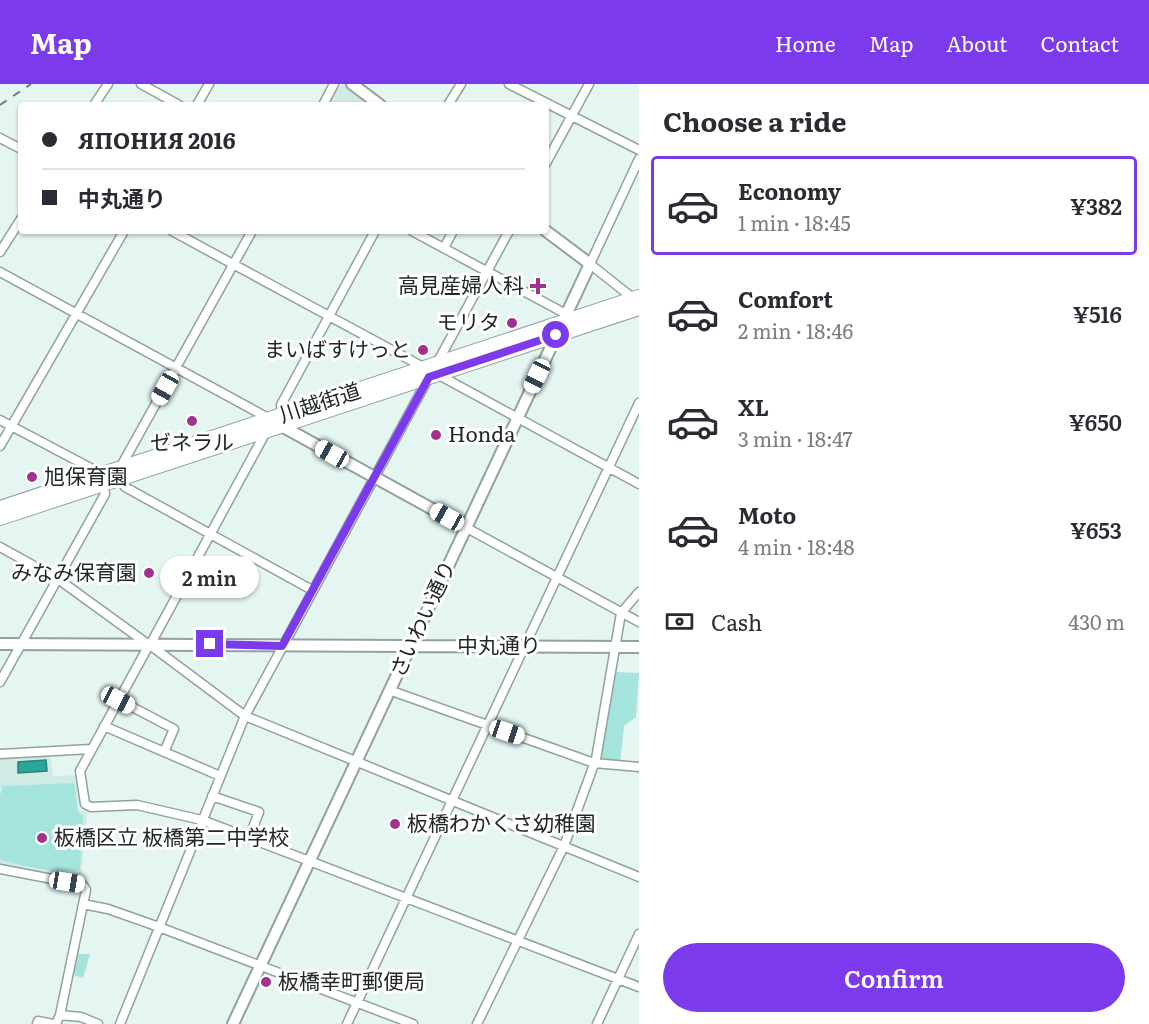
<!DOCTYPE html>
<meta charset="utf-8">
<style>
body{margin:0;font-family:Literata,"Noto Sans JP",serif;background:#f7f7f7;color:#2b2b33;height:100vh;display:flex;flex-direction:column;font-size:22px;white-space:nowrap}
*{box-sizing:border-box;margin:0}
p{font-size:20px;color:#7c7c81}
.icon{flex:none;width:33px;height:33px;fill:none;stroke:currentColor;stroke-width:2;stroke-linecap:round;stroke-linejoin:round}
.map{position:relative;flex:1;overflow:hidden}
.side{display:flex;flex-direction:column;background:#fff;width:510px}
.side>*{flex:none}
.hud{position:absolute;left:18px;top:18px;width:531px;height:132px;border-radius:6px;box-shadow:0 2px 4px #0004;display:grid;align-content:center;height:132px;padding:0 24px;background:#fff}
.end{position:absolute;width:27px;height:27px;margin:-14px;border:8px solid #7c3aed;background:#fff;box-shadow:0 0 0 3px #fff}
.from{border-radius:50%}
.bubble{position:absolute;height:42px;border-radius:21px;background:#fff;box-shadow:0 2px 4px #0004;font-size:20px;font-weight:600;line-height:42px;text-align:center}
.car{position:absolute;width:18px;height:36px;margin:-18px -9px;border-radius:8px;box-shadow:0 0 4px 2px #0007;background:linear-gradient(#fff 24%,#345 0 40%,#fff 0 76%,#345 0 86%,#fff 0)}
.hud b{display:flex;align-items:center;gap:21px;height:57px;font-size:22px}
.hud b+b{border-top:2px solid #e1e1e2}
.hud i{width:15px;height:15px;background:#2b2b33}
ul{padding:0;list-style:none}
li{display:flex;align-items:center;gap:18px;height:99px;margin:0 12px 9px;padding:0 12px;border:3px solid transparent;border-radius:6px}
li div{flex:1}
li b{display:block;font-size:22px}
li em{font-style:normal;font-weight:600}
li.current{border-color:#7c3aed}
li>.icon{width:54px;height:54px;stroke-width:1.5}
h2{padding:0 24px;font-size:27px;line-height:72px}
.pay{display:flex;align-items:center;gap:15px;height:66px;padding:0 24px;font-size:22px}
.pay p{margin-inline-start:auto}
.primary-button{display:flex;gap:12px;margin-top:auto;padding:12px 24px}
.primary-button a{flex:1;height:69px;border-radius:36px;background:#7c3aed;color:#fff;font-size:24px;font-weight:600;line-height:69px;text-align:center}
header{display:flex;align-items:center;gap:36px;box-sizing:border-box;height:84px;padding:0 30px;background:#7c3aed;color:#fff}
header strong{font-size:28px}
nav{display:flex;gap:33px;margin-inline-start:auto;font-size:21px}
main{display:flex;flex:1;min-height:0}
.map>svg:first-child{display:block}
.built{fill:#d0eae6}
.green{fill:#a5e4dc}
.water{fill:#29a79b;stroke:#278178;stroke-width:1.5}
.lines{fill:none;stroke-linecap:round;stroke-linejoin:round}
.minor-casing{stroke:#91a19e;stroke-width:11}
.tertiary-casing{stroke:#91a19e;stroke-width:14}
.trunk-casing{stroke:#91a19e;stroke-width:16}
.minor{stroke:#fff;stroke-width:8}
.tertiary{stroke:#fff;stroke-width:10}
.trunk{stroke:#fff;stroke-width:14}
.rail{stroke:#6f7a78;stroke-width:2;stroke-dasharray:8 8;stroke-linecap:butt}
.route{stroke:#7c3aed;stroke-width:8}
.poi-dot{fill:#a1318e;stroke:#fff;stroke-width:2}
.labels{text-anchor:middle;stroke-width:6;stroke-linejoin:round;paint-order:stroke}
.poi-label{font-size:21px;fill:#212726;stroke:#fff;text-anchor:start}
.street-label{font-size:21px;fill:#212726;stroke:#fff}
</style>
<header>
<strong>Map</strong>
<nav><a>Home</a><a>Map</a><a>About</a><a>Contact</a></nav>
</header>
<main>
<div class="map">
<svg width="639" height="940" viewBox="0 0 639 940">
<rect width="100%" height="100%" fill="#e4f5f2"/>
<path class="built" d="M344 0 372 21H327L336 5Z
M50 672 53 692 76 691 79 726 87 728 81 791 66 792 0 780V675Z"/>
<path class="green" d="M614 588 639 589 636 633 624 642 620 679 600 676Z
M74 699 78 729 83 731 80 786C52 790 27 782 0 776V710L2 708V702Z
M77 870H90L83 894 73 891Z"/>
<path class="water" d="M46 676 47 687 18 689V678Z"/>
<g class="lines">
<g class="minor-casing">
<path id="minor" d="M141 0 179 21
M509 0 639 66
M94 21 108 0
M197 21 209 0
M323 21 334 0
M448 21 461 0
M0 54 21 65
M546 79 589 0
M172 147 425 284
M252 147 120 384V395L125 403 312 506
M412 147 566 230
M509 147 436 281 437 290 639 400
M444 164 453 147
M0 168 21 135
M0 188 270 335
M634 215 590 180 639 75
M280 333 282 330 281 321 375 147
M0 336 102 390 105 410 0 598
M267 346 150 561 245 632 639 793
M0 362 124 147
M465 443 639 538
M0 463 58 495 149 561 80 687 85 720 91 723 137 721 202 736 639 903
M389 606 594 679 639 683
M119 616 174 645 164 668
M104 642 220 692
M0 670 91 665
M212 712 259 728 249 754
M0 785 83 801 86 806 60 931 56 940
M83 820 108 825 159 843 413 940
M60 931 81 933 98 940
M37 940 38 937 53 940
M120 940 245 632 429 293
M347 940 639 319
M477 940 564 762 596 675 621 529 639 508
M597 940 639 850"/>
</g>
<g class="tertiary-casing">
<path id="tertiary" d="M352 0 380 21
M278 340 465 443
M0 560 639 563
M233 940 590 180 546 147"/>
</g>
<g class="trunk-casing">
<path id="trunk" d="M0 424 639 213
M0 434 639 224"/>
</g>
<use href="#minor" class="minor"/>
<use href="#tertiary" class="tertiary"/>
<use href="#trunk" class="trunk"/>
<path class="rail" d="M0 21 31 0"/>
</g>
<g class="lines">
<path class="route" d="M210 560 282 562 429 293 556 251"/>
</g>
<g class="poi-dot">
<path d="M535 193h6v6h6v6h-6v6h-6v-6h-6v-6h6z"/>
<circle cx="512" cy="239" r="6"/>
<circle cx="423" cy="266" r="6"/>
<circle cx="192" cy="337" r="6"/>
<circle cx="436" cy="351" r="6"/>
<circle cx="32" cy="393" r="6"/>
<circle cx="149" cy="489" r="6"/>
<circle cx="395" cy="740" r="6"/>
<circle cx="42" cy="754" r="6"/>
<circle cx="266" cy="898" r="6"/>
</g>
<g class="labels">
<g class="poi-label">
<text x="524" y="209" text-anchor="end">高見産婦人科</text>
<text x="500" y="246" text-anchor="end">モリタ</text>
<text x="411" y="273" text-anchor="end">まいばすけっと</text>
<text x="448" y="358">Honda</text>
<text x="192" y="366" text-anchor="middle">ゼネラル</text>
<text x="44" y="400">旭保育園</text>
<text x="137" y="496" text-anchor="end">みなみ保育園</text>
<text x="407" y="747">板橋わかくさ幼稚園</text>
<text x="54" y="761">板橋区立 板橋第二中学校</text>
<text x="278" y="905">板橋幸町郵便局</text>
</g>
<g class="street-label">
<text transform="translate(320 319) rotate(-18)" y="7">川越街道</text>
<text transform="translate(423 535) rotate(-65)" y="7">さいわい通り</text>
<text x="499" y="569">中丸通り</text>
</g>
</g>
</svg>
<i class="end from" style="left:556px;top:251px"></i>
<i class="end" style="left:210px;top:560px"></i>
<div class="bubble" style="left:160px;top:472px;width:99px">2 min</div>
<i class="car" style="left:537px;top:292px;rotate:206deg"></i>
<i class="car" style="left:165px;top:304px;rotate:209deg"></i>
<i class="car" style="left:332px;top:370px;rotate:299deg"></i>
<i class="car" style="left:447px;top:433px;rotate:299deg"></i>
<i class="car" style="left:118px;top:616px;rotate:118deg"></i>
<i class="car" style="left:507px;top:648px;rotate:109deg"></i>
<i class="car" style="left:67px;top:798px;rotate:99deg"></i>
<div class="hud">
<b><i class="from"></i>ЯПОНИЯ 2016</b>
<b><i></i>中丸通り</b>
</div>
</div>
<section class="side">
<h2>Choose a ride</h2>
<ul>
<li class="current"><svg class="icon" aria-label="car" viewBox="0 0 24 24"><path d="M5 17H2v-5l4-1 3-4h7l3 4 3 1v5h-3M9 17h6M6 11h13"/><circle cx="7" cy="17" r="2"/><circle cx="17" cy="17" r="2"/></svg><div><b>Economy</b><p>1 min · 18:45</p></div><em>¥382</em></li>
<li><svg class="icon" aria-label="car" viewBox="0 0 24 24"><path d="M5 17H2v-5l4-1 3-4h7l3 4 3 1v5h-3M9 17h6M6 11h13"/><circle cx="7" cy="17" r="2"/><circle cx="17" cy="17" r="2"/></svg><div><b>Comfort</b><p>2 min · 18:46</p></div><em>¥516</em></li>
<li><svg class="icon" aria-label="car" viewBox="0 0 24 24"><path d="M5 17H2v-5l4-1 3-4h7l3 4 3 1v5h-3M9 17h6M6 11h13"/><circle cx="7" cy="17" r="2"/><circle cx="17" cy="17" r="2"/></svg><div><b>XL</b><p>3 min · 18:47</p></div><em>¥650</em></li>
<li><svg class="icon" aria-label="car" viewBox="0 0 24 24"><path d="M5 17H2v-5l4-1 3-4h7l3 4 3 1v5h-3M9 17h6M6 11h13"/><circle cx="7" cy="17" r="2"/><circle cx="17" cy="17" r="2"/></svg><div><b>Moto</b><p>4 min · 18:48</p></div><em>¥653</em></li>
</ul>
<div class="pay"><svg class="icon" aria-label="cash" viewBox="0 0 24 24"><path d="M3 7h18v10H3z"/><circle cx="12" cy="12" r="2"/></svg>Cash<p>430 m</p></div>
<div class="primary-button"><a>Confirm</a></div>
</section>
</main>
